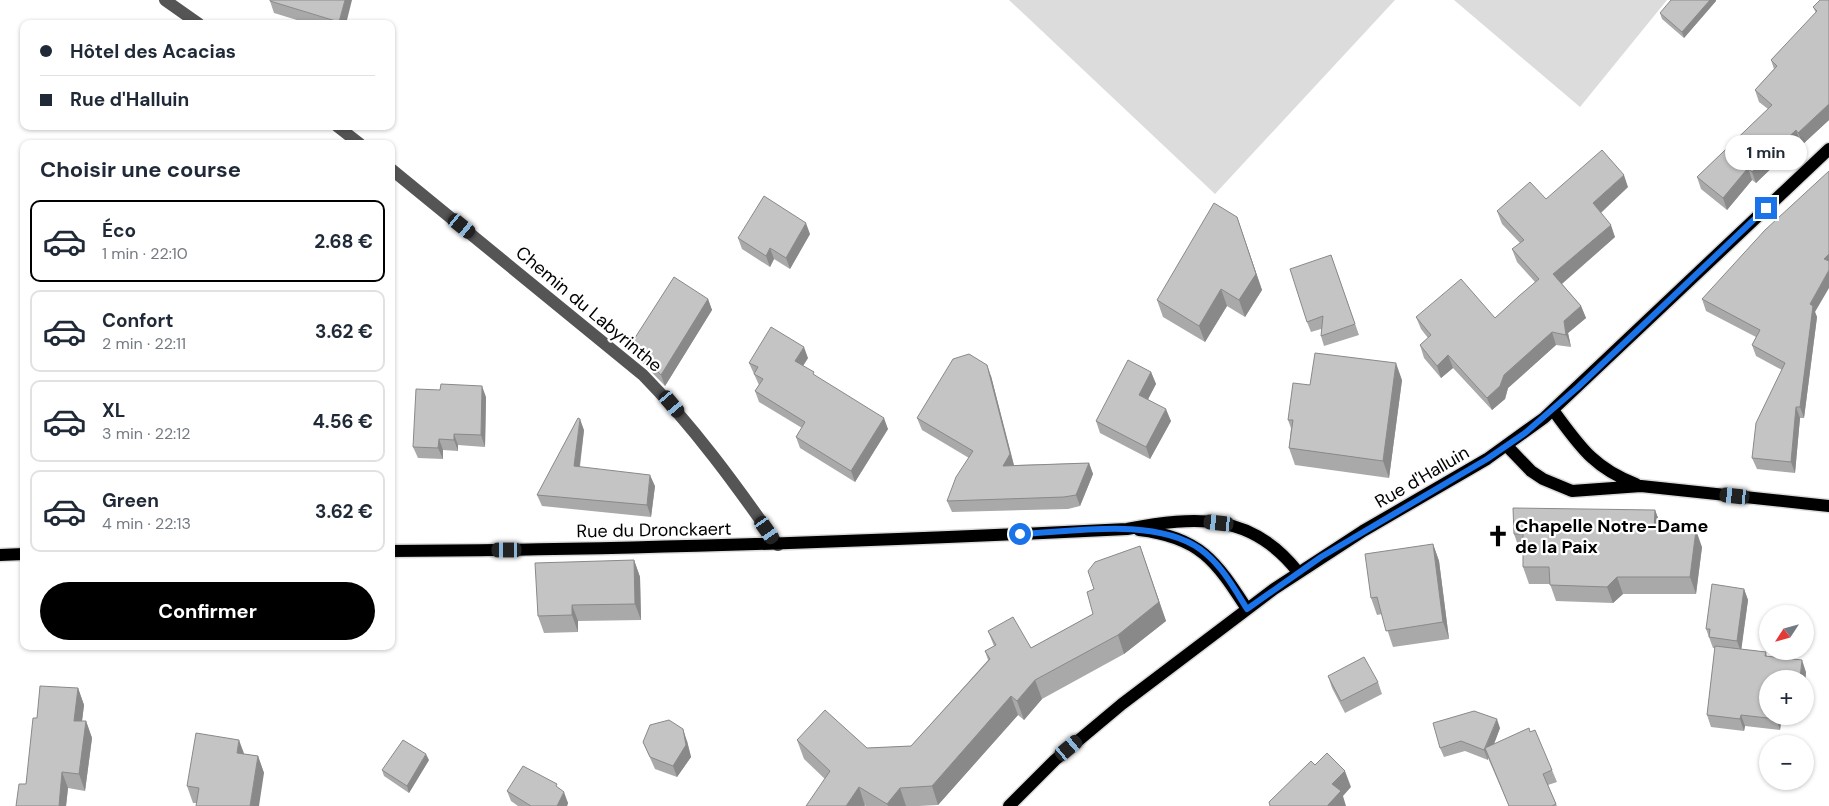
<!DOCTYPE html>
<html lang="fr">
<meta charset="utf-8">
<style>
body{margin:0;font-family:"DM Sans",sans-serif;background:#f2f2f3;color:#1f2937;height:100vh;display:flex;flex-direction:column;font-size:19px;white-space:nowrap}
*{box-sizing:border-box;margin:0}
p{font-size:16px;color:#747a83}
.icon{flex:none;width:28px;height:28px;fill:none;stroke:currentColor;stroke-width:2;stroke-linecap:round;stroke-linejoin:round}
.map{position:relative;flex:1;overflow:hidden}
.side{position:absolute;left:20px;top:140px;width:375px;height:510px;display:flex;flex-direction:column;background:#fff;border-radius:10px;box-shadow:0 1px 4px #0004}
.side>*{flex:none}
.top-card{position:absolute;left:20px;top:20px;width:375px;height:110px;border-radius:10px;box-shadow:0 1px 4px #0004;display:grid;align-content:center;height:110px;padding:0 20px;background:#fff}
.needle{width:32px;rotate:234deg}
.buttons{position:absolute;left:1759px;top:605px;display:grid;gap:10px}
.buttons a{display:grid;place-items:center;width:55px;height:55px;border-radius:50%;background:#fff;box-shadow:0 1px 4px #0004;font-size:25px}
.end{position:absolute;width:22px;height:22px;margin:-11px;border:6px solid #1a73e8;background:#fff;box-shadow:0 0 0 2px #fff}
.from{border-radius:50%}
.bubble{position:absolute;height:35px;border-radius:18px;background:#fff;box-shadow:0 1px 4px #0004;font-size:16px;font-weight:700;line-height:35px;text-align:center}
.car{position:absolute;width:15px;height:30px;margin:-15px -8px;border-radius:6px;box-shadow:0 0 4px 1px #0007;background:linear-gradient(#222 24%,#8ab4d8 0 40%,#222 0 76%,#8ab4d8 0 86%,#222 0)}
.top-card b{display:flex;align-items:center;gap:18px;height:48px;font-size:19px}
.top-card b+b{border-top:1px solid #e0e1e3}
.top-card i{width:12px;height:12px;background:#1f2937}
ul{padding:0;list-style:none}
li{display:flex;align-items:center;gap:15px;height:82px;margin:0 10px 8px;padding:0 10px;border:2px solid #e0e1e3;border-radius:10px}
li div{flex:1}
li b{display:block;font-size:19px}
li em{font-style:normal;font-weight:700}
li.selected{border-color:#000}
li>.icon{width:45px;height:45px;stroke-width:1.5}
h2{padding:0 20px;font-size:22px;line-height:60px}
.primary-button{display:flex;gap:10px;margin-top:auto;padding:10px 20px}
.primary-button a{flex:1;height:58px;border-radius:30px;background:#000;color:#fff;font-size:20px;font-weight:700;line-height:58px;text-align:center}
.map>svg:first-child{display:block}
.green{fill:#dcdcdc}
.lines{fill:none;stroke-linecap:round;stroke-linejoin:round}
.major-casing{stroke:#dbdbdb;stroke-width:15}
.minor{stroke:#555;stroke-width:12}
.major{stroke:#000;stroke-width:12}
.wall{fill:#a9a9a9}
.shaded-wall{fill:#898989}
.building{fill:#c4c4c4;stroke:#898989}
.route{stroke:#1a73e8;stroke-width:6}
.labels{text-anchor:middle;stroke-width:4.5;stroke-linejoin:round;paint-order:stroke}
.street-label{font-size:18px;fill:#000;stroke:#fff}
.poi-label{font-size:18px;font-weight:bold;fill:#000;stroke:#fff;text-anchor:start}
</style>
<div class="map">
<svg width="1829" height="806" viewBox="0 0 1829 806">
<rect width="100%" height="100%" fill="#fff"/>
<path class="green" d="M1009 0H1395L1215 194Z
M1454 0H1667L1580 107Z"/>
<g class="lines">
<g class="major-casing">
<path id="major" d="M1553 410C1579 445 1593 468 1636 484
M1507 446 1531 471 1543 479 1572 491 1641 486 1829 506
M1139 530C1200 537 1216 561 1247 609
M391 551C637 550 882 541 1127 529 1196 516 1251 512 1298 572
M0 555 24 554
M1009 806 1055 760 1122 704 1274 589 1363 531 1487 459 1544 418 1829 149"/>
</g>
<path class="minor" d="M165 0 199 24
M337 126 360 144
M391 169 643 375C694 427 736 485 778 545"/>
<use href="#major" class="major"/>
</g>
<path class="wall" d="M1829 0V120L1803 144 1800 141 1756 183 1752 180 1727 210 1701 189 1697 177 1768 109 1759 102 1755 90 1774 69 1771 60 1816 13 1813 7Z
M270 1 346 24H310L274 13Z
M1716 1 1684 38 1662 19 1660 13Z
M1628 187 1601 213 1615 237 1562 284 1581 306 1586 318 1568 333 1571 347 1556 345 1508 388 1505 399 1492 410 1453 368 1441 378 1424 358 1420 345 1428 338 1421 329 1416 317 1495 318 1535 282 1517 262 1512 249 1520 243 1502 224 1497 211 1546 199Z
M1237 217 1262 290 1245 317 1227 306 1205 342 1163 317 1157 300Z
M810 234 790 269 774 259 770 267 742 249 738 238Z
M1331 255 1359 335 1324 346 1321 336V329L1311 332 1307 322Z
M708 299 712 310 665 386 635 355 631 344Z
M1702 299 1815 312 1817 317 1804 418H1800L1795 473 1757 469 1752 458 1782 370 1756 356 1752 345 1756 337 1706 311Z
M808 358 803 366 815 376 888 429 855 482 800 448 796 437 802 428 759 402 755 391 759 385 749 363Z
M1151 372 1156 384 1148 399 1171 421 1150 459 1100 433 1096 421Z
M991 376 1014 465 1089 463 1093 474 1080 506 1068 509 952 512 947 501 969 458 922 430 917 418Z
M1402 380 1389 478 1295 465 1289 448 1291 428 1288 420 1310 385Z
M486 397 485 447 458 445V451L443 450V459L418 458 413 447Z
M584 430 580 467 655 486 651 517 542 506 537 495Z
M1655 510 1661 526V530L1702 547 1696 594H1623L1613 603 1556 601 1550 584H1529L1523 567V551H1520L1514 534Z
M1433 544 1439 561 1449 639 1393 647 1382 614 1377 615 1371 598Z
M1140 546 1166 621 1124 654 1042 699 1024 720 1018 715 938 805 919 806H866L825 779 804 759 797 740 867 748 911 746 988 660 985 651 994 646 988 631 1031 648 1093 614 1094 589Z
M634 560 640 577 641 620 578 621V632L544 633 538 616Z
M1744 589 1748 600 1741 649 1766 652 1767 656 1806 672 1805 683V679H1768L1782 716 1780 730 1745 726 1744 731 1711 727 1707 715 1715 648H1713L1706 629Z
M1328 676 1378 682 1382 694 1345 713 1332 688Z
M78 688 84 705 82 721H86L92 738 85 791 68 788 66 806H16L26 784 37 718Z
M1786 716H1801V718Z
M1500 728 1494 744 1530 732 1552 770 1557 782 1548 785 1557 806H1509L1488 758V760L1465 751 1444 757 1440 748Z
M687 741 691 757 677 777 655 769 643 742Z
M244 754 258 756 264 773 196 803H193L187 786Z
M429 760 409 793 384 776 382 770Z
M559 788 568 803 567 806H518L511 801 507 791Z"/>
<path class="shaded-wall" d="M345 0H352L346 24H339V22Z
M1710 0H1716V1L1684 38 1682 32Z
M1829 104V120L1803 144 1798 133Z
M1796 130 1800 141 1756 183 1752 172Z
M1748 168 1752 180 1727 210 1723 198Z
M1624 175 1628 187 1597 216 1593 203Z
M1237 217 1262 290 1245 317 1239 300Z
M806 223 810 234 790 269 786 258Z
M1611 225 1615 237 1558 287 1553 274Z
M770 248 774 259 770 267 766 256Z
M1829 254V269L1824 259Z
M1829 270V288L1815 312 1817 317 1804 418 1800 407 1810 304Z
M1221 289 1227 306 1205 342 1199 326Z
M708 299 712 310 665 386 661 375Z
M1581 306 1586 318 1568 333 1571 347 1566 335 1564 321Z
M1552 332 1556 345 1508 388 1505 399 1492 410 1487 398 1504 375Z
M804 347 808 358 799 372 795 361Z
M1448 355 1453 368 1441 378 1437 366Z
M1396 363 1402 380 1389 478 1383 461Z
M987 365 991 376 1014 466H1003Z
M1151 372 1156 384 1144 407 1139 395Z
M482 386 486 397 485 447 481 435Z
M1796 407 1800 418 1795 473 1791 462Z
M1166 409 1171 421 1150 459 1146 447Z
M884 418 888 429 855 482 851 471Z
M580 419 584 430 578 478 574 466Z
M454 434 458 445V451L454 440Z
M439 439 443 450V459L438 448Z
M1089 463 1093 474 1080 506 1076 495Z
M650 475 655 486 651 517 647 505Z
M1655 510 1661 526 1660 547 1654 530Z
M1696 530 1702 547 1696 594 1690 577Z
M1433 544 1439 561 1449 639 1443 622Z
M1140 546 1166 621 1124 654 1118 635Z
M634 560 640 577 641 620 635 604Z
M1617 577 1623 594 1613 603 1607 587Z
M1744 589 1748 600 1741 652 1737 641Z
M572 605 578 621V632L572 615Z
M1802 660 1806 672 1805 683V679H1800Z
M1035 680 1042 699 1024 720 1017 701Z
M78 688 84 705 80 737 74 721Z
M1011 696 1018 715 938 805 932 786Z
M1741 715 1745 726 1744 731 1740 719Z
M1776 716H1782L1780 730 1776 719Z
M1497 719 1500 728 1489 757 1485 749Z
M86 721 92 738 85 791 79 774Z
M683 729 687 741 691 757 677 777 673 766Z
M239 740 245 756 237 753Z
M1485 749 1488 758V760L1484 750Z
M426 754 429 760 409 793 407 786Z
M258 756 264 773 259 806H250Z
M1345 771 1351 787 1343 796 1346 806H1328L1332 784Z
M62 772 68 788 66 806H59Z
M859 787 865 806H846Z
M900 788 906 806H888L887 804Z
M564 792 568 803 567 806H557Z"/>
<path class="building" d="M270 0H345L339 22 270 1Z
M1671 0H1710L1682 32 1660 13Z
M1820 0H1829V104L1798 133 1796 130 1752 172 1748 168 1723 198 1697 177 1772 105 1755 90 1777 66 1771 60 1817 11 1813 7Z
M1602 150 1624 175 1593 203 1611 225 1553 274 1581 306 1564 321 1566 335 1552 332 1504 375 1500 386 1487 398 1448 355 1437 366 1420 345 1431 335 1416 317 1461 279 1495 318 1519 296 1539 279 1512 249 1524 240 1497 211 1530 182 1546 199Z
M1829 171V254L1824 259 1829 261V270L1810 304 1813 306 1800 407H1796L1791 462 1752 458 1756 423 1785 363 1752 345 1760 330 1702 299 1765 230Z
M764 196 806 223 786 258 770 248 766 256 738 238Z
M1214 203 1237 217 1256 274 1239 300 1221 289 1199 326 1157 300Z
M1331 255 1355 324 1321 336 1323 316 1307 322 1290 269Z
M674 277 708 299 661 375 631 344Z
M771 327 804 347 795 361 814 372 813 374 884 418 851 471 796 437 805 422 755 391 763 379 754 374 758 367 749 363Z
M1315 353 1396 363 1383 461 1289 448 1293 420H1288L1293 383 1310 385Z
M969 354 987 365 1010 454 1003 466 1089 463 1076 495 1064 497 947 501 956 477 973 451 917 418 953 359Z
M1128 360 1151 372 1139 395 1166 409 1146 447 1096 421Z
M441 384 482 386 481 435 454 434V440L439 439 438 448 413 447 416 389 440 390Z
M578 418 580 419 574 466 650 475 647 505 537 495Z
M1513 508 1655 510 1654 530H1696L1690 577H1617L1607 587 1550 585 1549 567H1523V534H1514Z
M1433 544 1443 622 1386 631 1377 597 1371 598 1365 554Z
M1140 546 1159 602 1118 635 1035 680 1017 701 1011 696 932 786 900 788 887 804 859 787 846 806H806L830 771 797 740 825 710 867 748 911 746 990 659 985 651 996 645 988 631 1013 617 1031 648 1093 614 1087 592 1094 589 1088 571 1095 562Z
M634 560 635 604 572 605V615L538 616 535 563Z
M1712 584 1744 589 1737 641 1709 637 1710 629H1706Z
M1715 646 1766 652 1765 656 1802 660 1800 679H1768V716H1776V719L1741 715 1740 719 1707 715Z
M1364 657 1378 682 1341 701 1328 676Z
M40 686 78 688 74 721H86L79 774 62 772 59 806H16L19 784H26L33 718H37Z
M1474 711 1497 719 1484 750 1461 741 1440 748 1433 723Z
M669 720 683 729 686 745 673 766 650 757 643 742 650 725Z
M1529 728 1530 732 1535 730 1552 770 1543 774 1556 804 1552 806H1509L1485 748Z
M196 733 239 740 237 753 258 756 250 806H196L199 788 187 786Z
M403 740 426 754 407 786 382 770Z
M1327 753 1345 771 1332 784 1341 791 1328 805V806H1270L1269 802 1311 761 1315 765Z
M523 766 557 784 556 786 564 792 557 806H531L507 791Z"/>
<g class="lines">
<path class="route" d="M1020 534C1073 532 1154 517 1200 549 1221 564 1234 588 1247 609L1321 557 1487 459 1525 433 1578 387 1766 208"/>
</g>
<defs>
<g id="church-bare" transform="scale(1.725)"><path d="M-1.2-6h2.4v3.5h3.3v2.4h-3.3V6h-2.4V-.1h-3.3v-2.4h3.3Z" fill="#000" stroke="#fff" stroke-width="2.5" paint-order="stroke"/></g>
</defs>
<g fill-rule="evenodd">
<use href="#church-bare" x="1498" y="536"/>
</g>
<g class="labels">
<g class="street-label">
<text transform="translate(589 309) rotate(40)" y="6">Chemin du Labyrinthe</text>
<text transform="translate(1422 477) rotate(-30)" y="6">Rue d'Halluin</text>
<text transform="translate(654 530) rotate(-1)" y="6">Rue du Dronckaert</text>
</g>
<g class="poi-label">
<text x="1515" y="532">Chapelle Notre-Dame<tspan x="1515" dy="21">de la Paix</tspan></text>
</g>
</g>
</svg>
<div class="buttons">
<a><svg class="needle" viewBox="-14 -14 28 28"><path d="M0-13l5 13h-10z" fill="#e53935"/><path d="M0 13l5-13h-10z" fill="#747a83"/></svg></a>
<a>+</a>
<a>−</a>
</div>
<i class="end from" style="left:1020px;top:534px"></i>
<i class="end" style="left:1766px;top:208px"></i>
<div class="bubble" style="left:1725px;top:135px;width:82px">1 min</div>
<i class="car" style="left:462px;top:226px;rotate:129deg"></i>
<i class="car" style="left:672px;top:404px;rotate:140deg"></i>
<i class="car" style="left:1735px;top:496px;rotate:276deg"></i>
<i class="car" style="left:1219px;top:523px;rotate:276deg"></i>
<i class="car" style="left:767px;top:530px;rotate:145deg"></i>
<i class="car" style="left:507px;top:550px;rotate:270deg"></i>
<i class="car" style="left:1069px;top:748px;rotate:50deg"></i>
<div class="top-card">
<b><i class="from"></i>Hôtel des Acacias</b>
<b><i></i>Rue d'Halluin</b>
</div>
<section class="side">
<h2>Choisir une course</h2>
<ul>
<li class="selected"><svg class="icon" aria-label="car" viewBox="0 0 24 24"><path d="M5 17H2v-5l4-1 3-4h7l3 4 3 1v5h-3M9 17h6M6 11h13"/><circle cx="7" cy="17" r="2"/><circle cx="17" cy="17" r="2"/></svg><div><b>Éco</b><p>1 min · 22:10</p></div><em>2.68 €</em></li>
<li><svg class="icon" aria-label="car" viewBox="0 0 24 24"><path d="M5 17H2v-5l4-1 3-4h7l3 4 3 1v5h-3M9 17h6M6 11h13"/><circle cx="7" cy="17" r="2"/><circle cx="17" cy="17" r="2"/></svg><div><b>Confort</b><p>2 min · 22:11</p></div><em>3.62 €</em></li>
<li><svg class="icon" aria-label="car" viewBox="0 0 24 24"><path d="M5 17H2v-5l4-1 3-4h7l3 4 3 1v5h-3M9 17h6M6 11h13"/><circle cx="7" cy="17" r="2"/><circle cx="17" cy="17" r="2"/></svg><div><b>XL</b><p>3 min · 22:12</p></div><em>4.56 €</em></li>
<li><svg class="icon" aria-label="car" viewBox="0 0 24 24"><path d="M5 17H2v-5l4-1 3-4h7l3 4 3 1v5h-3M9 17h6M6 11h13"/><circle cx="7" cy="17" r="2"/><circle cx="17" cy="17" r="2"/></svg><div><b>Green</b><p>4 min · 22:13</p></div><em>3.62 €</em></li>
</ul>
<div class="primary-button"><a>Confirmer</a></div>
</section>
</div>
